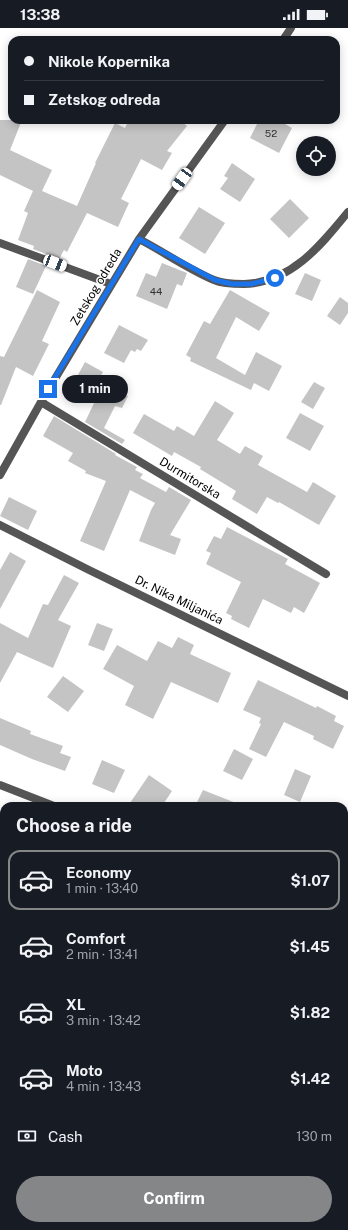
<!DOCTYPE html>
<meta charset="utf-8">
<style>
body{margin:0;font-family:"Public Sans",sans-serif;background:#242831;color:#f1f3f6;height:100vh;display:flex;flex-direction:column;font-size:15px;white-space:nowrap}
*{box-sizing:border-box;margin:0}
p{font-size:13px;color:#9ea1a6}
.icon{flex:none;width:22px;height:22px;fill:none;stroke:currentColor;stroke-width:2;stroke-linecap:round;stroke-linejoin:round}
.map{position:relative;flex:1;overflow:hidden}
.details{position:absolute;left:0px;top:774px;width:348px;height:428px;display:flex;flex-direction:column;background:#171b24;border-radius:12px 12px 0 0;box-shadow:0 2px 10px #0003}
.details>*{flex:none}
.hud{position:absolute;left:8px;top:8px;width:332px;height:88px;border-radius:12px;box-shadow:0 2px 10px #0003;display:grid;align-content:center;height:88px;padding:0 16px;background:#171b24}
.fabs{position:absolute;left:296px;top:108px;display:grid;gap:8px}
.fabs a{display:grid;place-items:center;width:40px;height:40px;border-radius:50%;background:#171b24;box-shadow:0 2px 10px #0003;font-size:20px}
.end{position:absolute;width:18px;height:18px;margin:-9px;border:5px solid #1a73e8;background:#fff;box-shadow:0 0 0 2px #fff}
.from{border-radius:50%}
.bubble{position:absolute;height:28px;border-radius:14px;background:#171b24;box-shadow:0 2px 10px #0003;font-size:13px;font-weight:700;line-height:28px;text-align:center}
.car{position:absolute;width:12px;height:24px;margin:-12px -6px;border-radius:5px;box-shadow:0 0 3px 1px #0007;background:linear-gradient(#fff 24%,#345 0 40%,#fff 0 76%,#345 0 86%,#fff 0)}
.hud b{display:flex;align-items:center;gap:14px;height:38px;font-size:15px}
.hud b+b{border-top:1px solid #363941}
.hud i{width:10px;height:10px;background:#f1f3f6}
ul{padding:0;list-style:none}
li{display:flex;align-items:center;gap:12px;height:60px;margin:0 8px 6px;padding:0 8px;border:2px solid transparent;border-radius:12px}
li div{flex:1}
li b{display:block;font-size:15px}
li em{font-style:normal;font-weight:700}
li.current{border-color:#858687}
li>.icon{width:36px;height:36px;stroke-width:1.5}
h2{padding:0 16px;font-size:18px;line-height:48px}
.pay{display:flex;align-items:center;gap:10px;height:44px;padding:0 16px;font-size:15px}
.pay p{margin-inline-start:auto}
.primary-button{display:flex;gap:8px;margin-top:auto;padding:8px 16px}
.primary-button a{flex:1;height:46px;border-radius:24px;background:#858687;color:#fff;font-size:16px;font-weight:700;line-height:46px;text-align:center}
.status{display:flex;justify-content:space-between;align-items:center;height:28px;padding:0 20px;background:#171b24;direction:ltr}
.status svg{height:11px;fill:currentColor}
.map>svg:first-child{display:block}
.lines{fill:none;stroke-linecap:round;stroke-linejoin:round}
.stream{stroke:#a3a3a3;stroke-width:5}
.building{fill:#c4c4c4}
.minor{stroke:#555;stroke-width:8}
.route{stroke:#1a73e8;stroke-width:5}
.labels{text-anchor:middle;stroke-width:3;stroke-linejoin:round;paint-order:stroke}
.number-label{font-size:10px;fill:#313131}
.street-label{font-size:12px;fill:#000;stroke:#fff}
</style>
<div class="status"><b>13:38</b><svg viewBox="0 0 49 12"><path d="M0 12V9h3v3zM5 12V6h3v6zM10 12V3h3v9zM15 12V0h3v12zM26 1h20v11H26zM47 4h2v5h-2z"/></svg></div>
<div class="map">
<svg width="348" height="1202" viewBox="0 0 348 1202">
<rect width="100%" height="100%" fill="#fff"/>
<g class="lines">
<path class="stream" d="M344 1165 348 1161
M313 1202 317 1198"/>
</g>
<path class="building" d="M0 92H22L10 122 52 142 42 163 77 178 96 135H95L115 95 125 100 129 92H180L187 98 167 123 172 125 162 142 141 131 121 171 129 175 118 199 87 185 67 224 64 222 59 231 33 221 34 218 18 212 28 185 24 183 33 163 0 147Z
M259 92H278L292 100 279 125 250 110Z
M232 135 255 151 240 174 220 161 228 150 224 148Z
M290 171 309 190 289 210 270 191Z
M199 179 225 195 205 226 179 210Z
M28 231 46 238 33 266 16 259Z
M162 235 187 245 182 258 177 256 167 281 136 268 146 245 156 249Z
M305 245 321 252 312 273 295 266Z
M37 262 60 274 42 313 49 316 33 348 16 339 1 377H0V328L4 329Z
M230 262 270 285 259 303 236 289 216 330 245 347 256 324 282 338 269 363 254 355 251 362 190 333 191 330 186 327 204 293 210 296Z
M340 269 348 275V285L340 297 327 288Z
M119 297 148 312 141 323 137 321 135 324 131 322 124 335 104 325Z
M85 334 103 344 98 353 128 368 122 380 115 378 104 400 125 412 122 416 85 394 96 371 86 367 87 364 73 356Z
M314 354 325 360 313 381 301 374Z
M215 373 234 385 217 412 240 426 245 418 263 428 258 437 307 464 313 454 336 468 319 497 279 474 278 475 267 469 257 486 232 471 236 463 200 441 201 439 174 424 172 428 133 405 144 386 174 403 177 398 194 408Z
M300 385 324 398 310 423 286 410Z
M54 388 116 426 115 427 137 439 135 442 143 446 140 450 166 464 169 459 191 472 170 507 181 511 175 527 139 513 151 482 155 475 130 462 104 523 80 513 106 453 85 445 86 443 68 433 73 425 43 408Z
M9 469 37 483 28 502 0 488Z
M227 499 288 531 285 536 320 555 304 585 294 579 291 585 263 571 249 600 231 591 232 588 226 585 241 554 206 536 211 525 206 523 214 508 221 511Z
M10 524 26 533 0 581V542Z
M64 547 79 555 58 592 71 598 53 640 17 624 0 655V595L28 610 43 576 48 577Z
M97 595 113 601 104 623 88 617Z
M178 609 194 617 190 626 231 645 218 675 171 654 153 691 125 677 134 658 103 641 117 617 147 633 158 613 172 620Z
M63 648 84 663 68 684 47 669Z
M258 652 316 680 317 678 336 688 334 693 344 698 333 721 313 711 314 708 284 694 266 729 249 721 261 696 259 695 261 690 243 682Z
M0 690 31 703 30 706 63 718 60 725 71 729 65 743 32 731 0 717Z
M234 721 253 731 242 752 223 743Z
M102 732 125 742 114 765 92 756Z
M295 741 311 748 300 774 284 767Z
M149 747 172 763 162 778H128Z
M203 762 241 777V778H195Z"/>
<g class="lines">
<path class="minor" d="M283 12 291 0
M139 211C164 224 188 241 214 252 223 256 235 256 244 256 291 255 321 217 348 184
M0 215 111 256
M41 374 326 546
M0 447 41 374 139 211 225 92
M0 497 89 542 348 668
M0 757 54 778
M344 845 348 837
M344 913 348 915
M0 947 4 938
M0 1182 4 1184
M38 1198 47 1202
M169 1202 171 1198"/>
</g>
<g class="lines">
<path class="route" d="M48 361 139 211 215 252 232 256H251L275 250"/>
</g>
<g class="labels">
<g class="number-label">
<text x="271" y="109">52</text>
<text x="156" y="267">44</text>
</g>
<g class="street-label">
<text transform="translate(96 259) rotate(-59)" y="4">Zetskog odreda</text>
<text transform="translate(190 450) rotate(31)" y="4">Durmitorska</text>
<text transform="translate(179 572) rotate(26)" y="4">Dr. Nika Miljanića</text>
</g>
</g>
</svg>
<div class="fabs">
<a><svg class="icon" aria-label="locate" viewBox="0 0 24 24"><circle cx="12" cy="12" r="6"/><path d="M12 2v4M12 18v4M2 12h4M18 12h4"/></svg></a>
</div>
<i class="end from" style="left:275px;top:250px"></i>
<i class="end" style="left:48px;top:361px"></i>
<div class="bubble" style="left:62px;top:347px;width:66px">1 min</div>
<i class="car" style="left:182px;top:151px;rotate:216deg"></i>
<i class="car" style="left:55px;top:235px;rotate:111deg"></i>
<div class="hud">
<b><i class="from"></i>Nikole Kopernika</b>
<b><i></i>Zetskog odreda</b>
</div>
<section class="details">
<h2>Choose a ride</h2>
<ul>
<li class="current"><svg class="icon" aria-label="car" viewBox="0 0 24 24"><path d="M5 17H2v-5l4-1 3-4h7l3 4 3 1v5h-3M9 17h6M6 11h13"/><circle cx="7" cy="17" r="2"/><circle cx="17" cy="17" r="2"/></svg><div><b>Economy</b><p>1 min · 13:40</p></div><em>$1.07</em></li>
<li><svg class="icon" aria-label="car" viewBox="0 0 24 24"><path d="M5 17H2v-5l4-1 3-4h7l3 4 3 1v5h-3M9 17h6M6 11h13"/><circle cx="7" cy="17" r="2"/><circle cx="17" cy="17" r="2"/></svg><div><b>Comfort</b><p>2 min · 13:41</p></div><em>$1.45</em></li>
<li><svg class="icon" aria-label="car" viewBox="0 0 24 24"><path d="M5 17H2v-5l4-1 3-4h7l3 4 3 1v5h-3M9 17h6M6 11h13"/><circle cx="7" cy="17" r="2"/><circle cx="17" cy="17" r="2"/></svg><div><b>XL</b><p>3 min · 13:42</p></div><em>$1.82</em></li>
<li><svg class="icon" aria-label="car" viewBox="0 0 24 24"><path d="M5 17H2v-5l4-1 3-4h7l3 4 3 1v5h-3M9 17h6M6 11h13"/><circle cx="7" cy="17" r="2"/><circle cx="17" cy="17" r="2"/></svg><div><b>Moto</b><p>4 min · 13:43</p></div><em>$1.42</em></li>
</ul>
<div class="pay"><svg class="icon" aria-label="cash" viewBox="0 0 24 24"><path d="M3 7h18v10H3z"/><circle cx="12" cy="12" r="2"/></svg>Cash<p>130 m</p></div>
<div class="primary-button"><a>Confirm</a></div>
</section>
</div>
